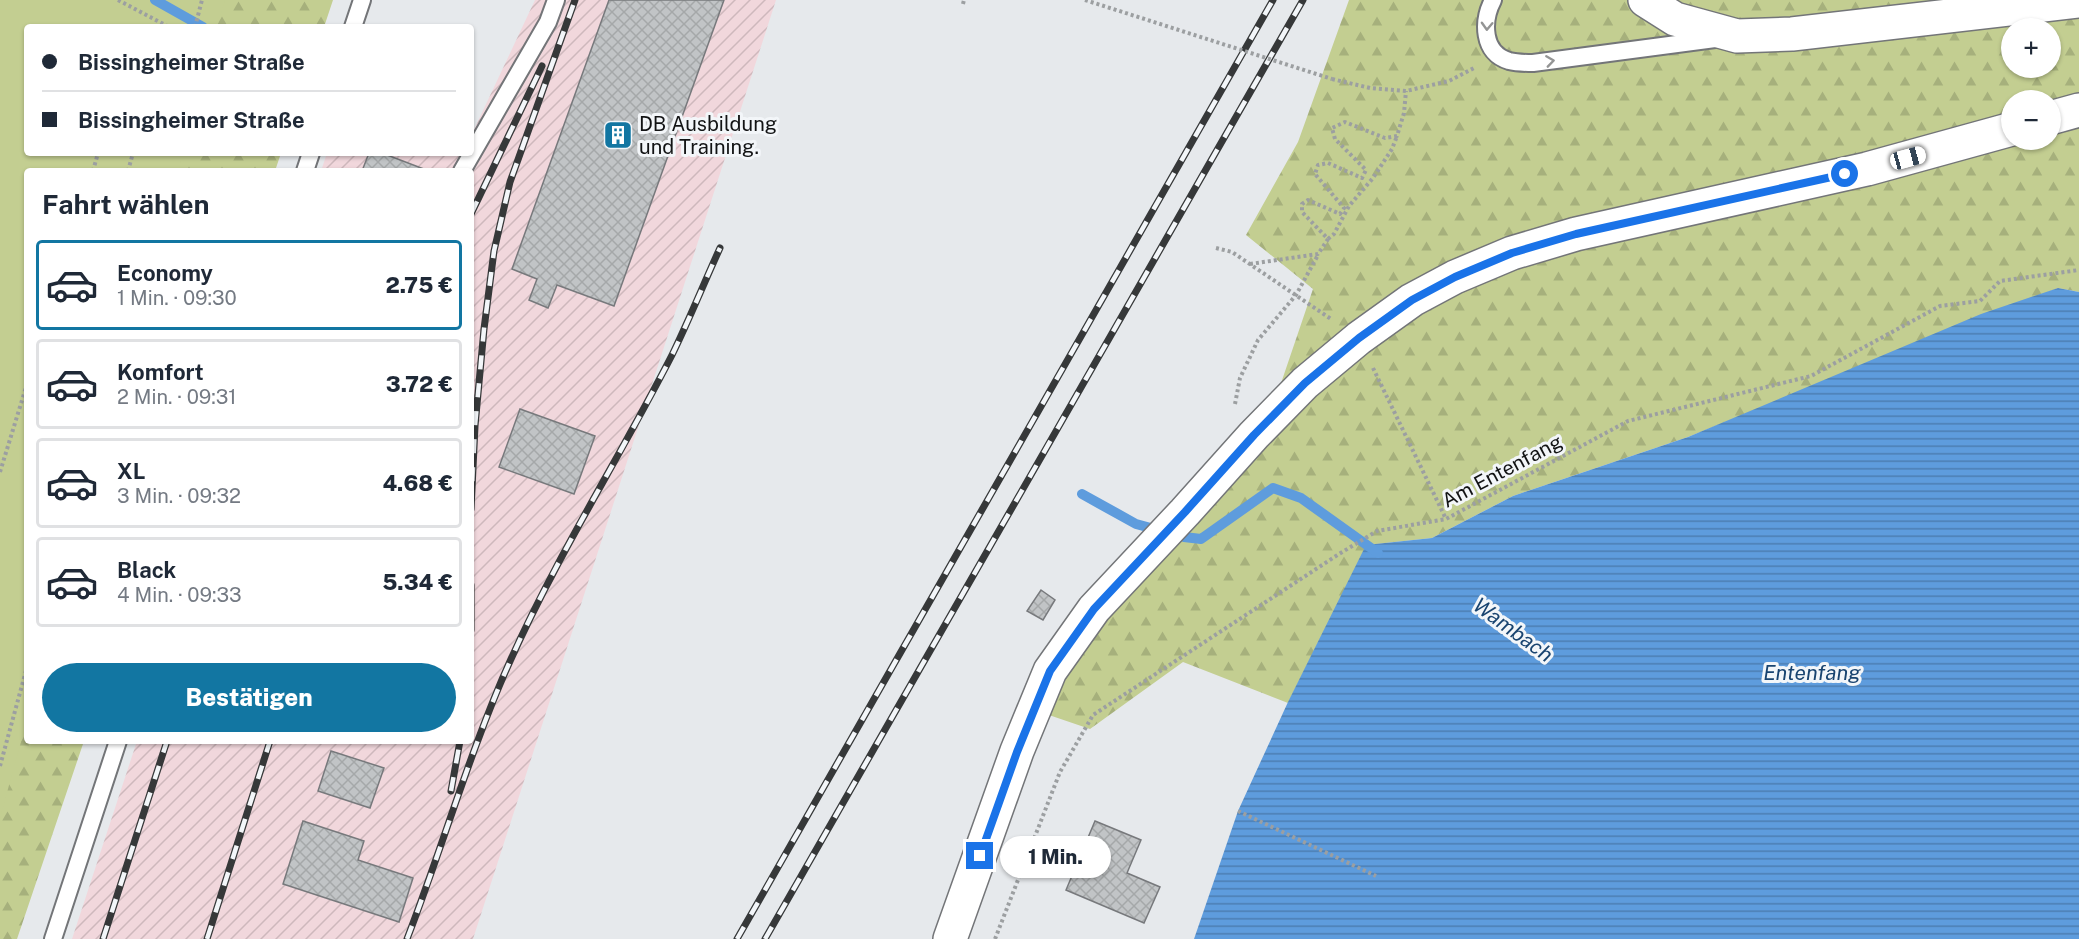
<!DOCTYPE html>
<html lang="de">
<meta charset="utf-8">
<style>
body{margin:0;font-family:"Public Sans",sans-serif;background:#f6f6f7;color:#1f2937;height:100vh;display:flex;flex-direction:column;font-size:22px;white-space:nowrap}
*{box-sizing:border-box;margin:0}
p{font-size:20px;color:#747a83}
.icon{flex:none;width:33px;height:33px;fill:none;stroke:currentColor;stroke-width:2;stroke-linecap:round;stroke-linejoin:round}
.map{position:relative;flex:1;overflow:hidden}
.drawer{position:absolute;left:24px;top:168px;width:450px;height:576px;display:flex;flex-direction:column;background:#fff;border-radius:6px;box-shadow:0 2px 4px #0004}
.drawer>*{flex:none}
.banner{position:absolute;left:24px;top:24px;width:450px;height:132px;border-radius:6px;box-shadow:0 2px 4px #0004;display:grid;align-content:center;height:132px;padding:0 18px;background:#fff}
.controls{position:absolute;left:2001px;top:18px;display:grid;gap:12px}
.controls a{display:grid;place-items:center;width:60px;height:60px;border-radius:50%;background:#fff;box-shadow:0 2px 4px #0004;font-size:30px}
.end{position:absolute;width:27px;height:27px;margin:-14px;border:8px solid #1a73e8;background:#fff;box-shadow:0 0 0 3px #fff}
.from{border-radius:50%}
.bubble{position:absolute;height:42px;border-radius:21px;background:#fff;box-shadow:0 2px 4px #0004;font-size:20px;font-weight:800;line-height:42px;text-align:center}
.car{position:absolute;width:18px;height:36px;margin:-18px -9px;border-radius:8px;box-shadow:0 0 4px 2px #0007;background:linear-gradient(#fff 24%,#345 0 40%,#fff 0 76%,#345 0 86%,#fff 0)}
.banner b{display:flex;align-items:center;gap:21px;height:57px;font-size:22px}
.banner b+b{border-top:2px solid #e0e1e3}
.banner i{width:15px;height:15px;background:#1f2937}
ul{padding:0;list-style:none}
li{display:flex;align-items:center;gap:18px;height:90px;margin:0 12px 9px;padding:0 6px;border:3px solid #e0e1e3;border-radius:6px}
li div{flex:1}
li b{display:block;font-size:22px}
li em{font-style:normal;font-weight:800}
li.on{border-color:#1276a2}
li>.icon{width:54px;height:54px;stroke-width:1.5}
h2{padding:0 18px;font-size:27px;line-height:72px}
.primary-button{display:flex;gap:12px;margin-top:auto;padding:12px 18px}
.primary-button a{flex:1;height:69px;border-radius:36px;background:#1276a2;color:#fff;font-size:24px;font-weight:800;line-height:69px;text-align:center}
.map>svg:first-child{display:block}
.industrial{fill:url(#industrial-furrows)}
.forest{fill:url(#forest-firs);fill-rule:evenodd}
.park{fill:#c3ce91}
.water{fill:url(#water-rules)}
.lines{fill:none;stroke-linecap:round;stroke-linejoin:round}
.stream{stroke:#5e9cdd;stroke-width:10}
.building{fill:url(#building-cross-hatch);stroke:#77797c;stroke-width:1.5}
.service-casing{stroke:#737578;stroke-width:20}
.minor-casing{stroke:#737578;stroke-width:36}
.path{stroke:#9c9fa1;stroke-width:4;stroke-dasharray:3 3;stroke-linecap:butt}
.service{stroke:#fff;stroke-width:16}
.minor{stroke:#fff;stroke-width:33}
.rail-casing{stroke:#363839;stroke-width:7}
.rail{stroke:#f3f6f9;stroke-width:4.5;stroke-dasharray:14;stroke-linecap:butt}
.path-bridge{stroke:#9c9fa1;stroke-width:4;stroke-dasharray:3 3;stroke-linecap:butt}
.oneway{stroke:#949595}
.route{stroke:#1a73e8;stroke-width:8}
.labels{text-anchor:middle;stroke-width:6;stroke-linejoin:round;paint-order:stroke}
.poi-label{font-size:20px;fill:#121314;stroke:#f3f6f9;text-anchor:start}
.street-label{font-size:20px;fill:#121314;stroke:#f3f6f9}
.water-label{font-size:21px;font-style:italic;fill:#194470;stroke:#f3f6f9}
</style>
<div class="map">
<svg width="2079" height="939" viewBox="0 0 2079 939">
<defs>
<pattern id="industrial-furrows" width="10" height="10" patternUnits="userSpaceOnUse" patternTransform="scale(1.5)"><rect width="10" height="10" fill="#f1d7dc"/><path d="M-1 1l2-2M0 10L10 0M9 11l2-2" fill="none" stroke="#ceb8bc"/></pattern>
<pattern id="forest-firs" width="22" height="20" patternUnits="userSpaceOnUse" patternTransform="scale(1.5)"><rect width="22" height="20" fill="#c3ce91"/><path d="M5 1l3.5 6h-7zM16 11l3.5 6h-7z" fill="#a6b07c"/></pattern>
<pattern id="water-rules" width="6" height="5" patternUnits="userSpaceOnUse" patternTransform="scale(1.5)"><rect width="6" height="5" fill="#5e9cdd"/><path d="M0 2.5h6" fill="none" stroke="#4c7eb2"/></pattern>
<pattern id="building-cross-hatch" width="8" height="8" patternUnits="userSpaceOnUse" patternTransform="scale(1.5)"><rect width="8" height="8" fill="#c1c4c6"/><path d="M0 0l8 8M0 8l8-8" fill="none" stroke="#a5a8a9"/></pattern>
</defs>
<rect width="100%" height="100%" fill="#e6e9ec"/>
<path class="industrial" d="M535 0H776L473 939H72L137 741H471V171H321L327 153H471V136Z"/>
<path class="forest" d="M0 0H333L324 27H27V153H281L275 171H27V741H84L17 939H0Z
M1349 0H2079V292L2058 288 1688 437 1513 496 1432 538 1367 545 1288 703 1183 662 1090 729 1043 713 1081 647 1277 395 1313 289 1246 235 1298 142ZM2012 28H2050V68H2012ZM2012 100H2050V140H2012Z"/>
<path class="park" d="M0 0H225L217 27H27V153H183L178 171H27V720L0 818Z"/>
<path class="water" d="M2058 288 2079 292V939H1194L1238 811 1288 702 1366 545 1432 538 1513 496 1688 437 1981 314Z"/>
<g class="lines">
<path class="stream" d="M155 0 203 27
M1082 494 1136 524 1184 537 1201 539 1273 488 1301 498 1378 553"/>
</g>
<path class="building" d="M609 0H724L614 306 557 285 548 308 529 300 537 279 512 269Z
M369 153H382L429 171H362Z
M520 409 595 436 574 494 499 467Z
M1041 590 1055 600 1043 620 1027 611Z
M331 751 384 768 370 808 318 791Z
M303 821 364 841 358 860 413 878 399 922 283 884Z
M1095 821 1141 840 1127 873 1160 887 1144 923 1066 890Z"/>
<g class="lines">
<g class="service-casing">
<path id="service" d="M1493 0C1482 21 1482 53 1509 61 1517 63 1526 63 1533 63L1715 39
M353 27 362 0
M305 171 311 153
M462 171 548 22 556 0
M53 939 118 741"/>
</g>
<g class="minor-casing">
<path id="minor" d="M1645 0 1675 19 1737 36 1792 34 2079 1
M2050 118 2079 110
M950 939 1017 751 1050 671 1094 609 1185 512 1254 435 1305 383 1359 338 1412 300 1455 277 1512 253 1576 234 1867 169 2012 129"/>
</g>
<path class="path" d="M118 0 169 27
M963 4 964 0
M195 27 202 0
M1332 79 1370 88 1406 91 1449 81 1474 68
M93 171 98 153
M128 171 133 153
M1328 239 1334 234 1349 206 1373 178 1392 149 1397 136
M1216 248 1232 252 1331 319
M1250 264 1318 254 1328 239 1302 212V204L1308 200 1340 214 1344 208 1315 174 1318 165 1328 163 1362 178 1366 170 1335 139 1332 128 1345 122 1385 138 1397 136 1404 113 1406 91
M1373 368 1446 519
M1235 404 1240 378 1258 340 1296 295 1318 255
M0 472 27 384
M0 766 27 667
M1238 811 1376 876
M995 939 1060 772 1093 715 1339 554 1377 531 1446 519 1628 421 1811 376 1940 306 1980 301 2000 281 2079 270"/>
<use href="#service" class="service"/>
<use href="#minor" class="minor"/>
<g class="rail-casing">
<path id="rail" d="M471 214 542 66
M471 509 475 426 484 329 494 251 510 182 575 0
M471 585V630
M451 791 460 741
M103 939 167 741
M207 939 270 741
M407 939C443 846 470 750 511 659 558 554 620 457 672 355 689 320 704 283 720 248
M737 939 1273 0
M765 939 1303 0"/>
</g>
<use href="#rail" class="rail"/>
<path class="path-bridge" d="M1085 0 1332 79"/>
</g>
<defs><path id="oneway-chevron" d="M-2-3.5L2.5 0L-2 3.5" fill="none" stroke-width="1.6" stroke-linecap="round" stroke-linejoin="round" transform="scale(1.5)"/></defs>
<g class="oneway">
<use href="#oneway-chevron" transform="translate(1487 26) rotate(92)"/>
<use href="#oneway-chevron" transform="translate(1550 61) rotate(-8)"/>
</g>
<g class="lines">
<path class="route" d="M980 856 1017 752 1050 671 1094 609 1185 512 1254 435 1305 383 1359 338 1412 300 1455 277 1512 253 1576 234 1845 174"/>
</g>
<defs>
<g id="building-square" transform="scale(1.5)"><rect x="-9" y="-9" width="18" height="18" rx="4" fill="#1276a2" stroke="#f3f6f9"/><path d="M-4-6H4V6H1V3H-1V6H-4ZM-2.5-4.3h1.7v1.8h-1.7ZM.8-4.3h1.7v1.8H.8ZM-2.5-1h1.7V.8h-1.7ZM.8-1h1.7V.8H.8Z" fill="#fff"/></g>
</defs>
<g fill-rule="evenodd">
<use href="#building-square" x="618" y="135"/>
</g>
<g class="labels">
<g class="poi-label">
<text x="639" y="131">DB Ausbildung<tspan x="639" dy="23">und Training.</tspan></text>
</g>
<g class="street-label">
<text transform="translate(1502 471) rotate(-28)" y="7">Am Entenfang</text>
</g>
<g class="water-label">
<text transform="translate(1513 630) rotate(36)" y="7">Wambach</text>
<text x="1812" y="680">Entenfang</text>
</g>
</g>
</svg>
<div class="controls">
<a>+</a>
<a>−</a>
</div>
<i class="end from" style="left:1845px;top:174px"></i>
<i class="end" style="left:980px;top:856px"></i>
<div class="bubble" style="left:1000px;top:836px;width:111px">1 Min.</div>
<i class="car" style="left:1908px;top:158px;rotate:75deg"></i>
<div class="banner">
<b><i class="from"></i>Bissingheimer Straße</b>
<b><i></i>Bissingheimer Straße</b>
</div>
<section class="drawer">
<h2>Fahrt wählen</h2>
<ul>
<li class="on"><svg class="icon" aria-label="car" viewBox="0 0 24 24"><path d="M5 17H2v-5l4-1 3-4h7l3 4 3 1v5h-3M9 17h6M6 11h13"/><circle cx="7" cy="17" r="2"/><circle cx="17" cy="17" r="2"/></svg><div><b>Economy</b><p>1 Min. · 09:30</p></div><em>2.75 €</em></li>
<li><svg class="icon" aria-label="car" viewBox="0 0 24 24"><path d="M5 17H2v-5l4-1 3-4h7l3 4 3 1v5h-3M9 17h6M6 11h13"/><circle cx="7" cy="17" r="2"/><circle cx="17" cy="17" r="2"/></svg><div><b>Komfort</b><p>2 Min. · 09:31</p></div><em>3.72 €</em></li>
<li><svg class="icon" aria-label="car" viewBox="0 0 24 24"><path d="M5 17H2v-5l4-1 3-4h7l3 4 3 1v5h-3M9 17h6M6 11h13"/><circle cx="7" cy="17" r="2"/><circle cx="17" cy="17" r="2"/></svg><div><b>XL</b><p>3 Min. · 09:32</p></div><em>4.68 €</em></li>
<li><svg class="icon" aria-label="car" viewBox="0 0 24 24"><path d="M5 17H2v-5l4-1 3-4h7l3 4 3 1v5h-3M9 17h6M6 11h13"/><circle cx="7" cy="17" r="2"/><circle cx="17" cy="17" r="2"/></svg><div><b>Black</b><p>4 Min. · 09:33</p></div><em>5.34 €</em></li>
</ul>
<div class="primary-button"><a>Bestätigen</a></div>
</section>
</div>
